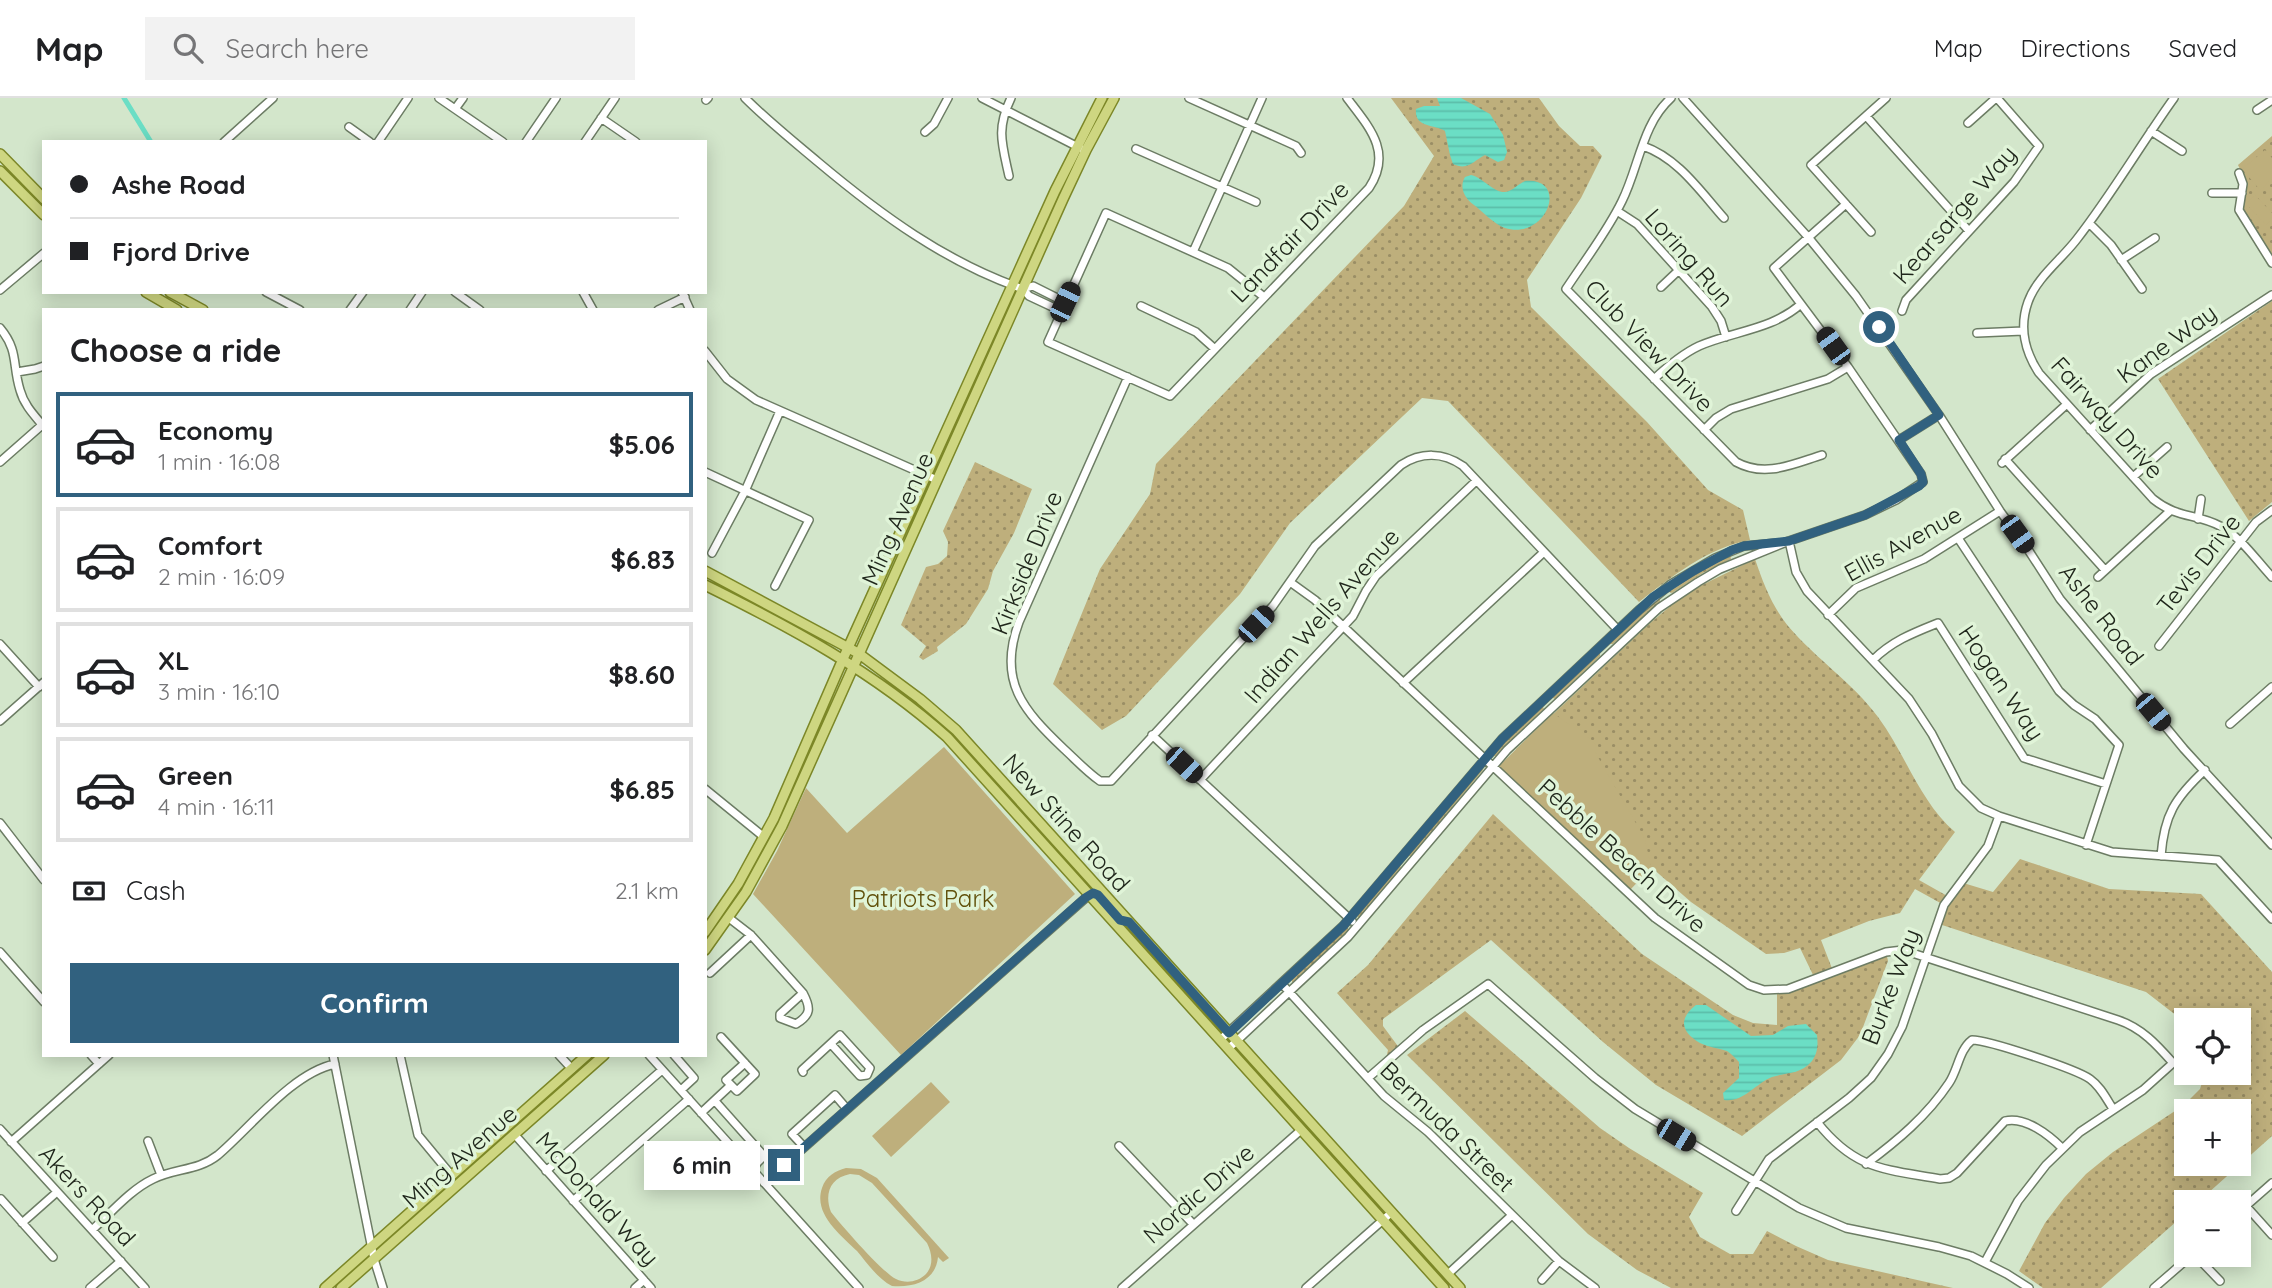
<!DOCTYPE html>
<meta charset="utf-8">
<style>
body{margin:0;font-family:Quicksand,sans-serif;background:#f2f2f2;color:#202124;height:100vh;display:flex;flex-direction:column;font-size:26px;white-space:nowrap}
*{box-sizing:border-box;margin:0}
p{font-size:23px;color:#757577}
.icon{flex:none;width:38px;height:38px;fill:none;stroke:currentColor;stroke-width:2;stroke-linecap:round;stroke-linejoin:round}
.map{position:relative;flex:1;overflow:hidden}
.drawer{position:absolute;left:42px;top:210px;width:665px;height:749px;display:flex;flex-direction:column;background:#fff;border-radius:0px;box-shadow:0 4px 18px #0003}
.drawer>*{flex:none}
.guide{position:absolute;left:42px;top:42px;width:665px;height:154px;border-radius:0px;box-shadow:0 4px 18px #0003;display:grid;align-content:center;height:154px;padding:0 28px;background:#fff}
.controls{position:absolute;left:2174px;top:910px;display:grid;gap:14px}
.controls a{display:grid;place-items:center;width:77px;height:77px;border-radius:0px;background:#fff;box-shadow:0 4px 18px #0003;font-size:35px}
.end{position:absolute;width:32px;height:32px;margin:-16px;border:9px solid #31617f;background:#fff;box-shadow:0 0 0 4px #fff}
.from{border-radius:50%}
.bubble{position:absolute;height:49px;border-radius:0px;background:#fff;box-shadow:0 4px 18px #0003;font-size:23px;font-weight:800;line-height:49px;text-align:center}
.car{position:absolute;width:21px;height:42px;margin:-21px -10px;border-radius:9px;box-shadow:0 0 5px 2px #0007;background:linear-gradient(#222 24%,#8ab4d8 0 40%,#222 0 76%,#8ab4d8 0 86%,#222 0)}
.guide b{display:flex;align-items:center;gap:24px;height:66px;font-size:26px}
.guide b+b{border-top:2px solid #e0e0e0}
.guide i{width:18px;height:18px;background:#202124}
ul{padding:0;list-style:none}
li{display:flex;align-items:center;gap:21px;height:105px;margin:0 14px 10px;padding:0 14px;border:4px solid #e0e0e0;border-radius:0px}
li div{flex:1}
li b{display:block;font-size:26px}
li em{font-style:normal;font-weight:800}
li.selected{border-color:#31617f}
li>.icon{width:63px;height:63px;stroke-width:1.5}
h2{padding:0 28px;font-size:32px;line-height:84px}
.pay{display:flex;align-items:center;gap:18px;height:77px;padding:0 28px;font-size:26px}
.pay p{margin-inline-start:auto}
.cta{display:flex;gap:14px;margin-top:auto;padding:14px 28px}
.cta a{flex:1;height:80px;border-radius:0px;background:#31617f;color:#fff;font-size:28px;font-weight:800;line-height:80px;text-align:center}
header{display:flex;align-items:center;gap:42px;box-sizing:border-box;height:98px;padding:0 35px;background:#fff;border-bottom:2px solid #e0e0e0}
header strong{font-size:33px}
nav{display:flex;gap:38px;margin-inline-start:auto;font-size:24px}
.search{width:490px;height:63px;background:#f2f2f2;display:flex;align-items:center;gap:18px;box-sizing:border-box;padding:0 24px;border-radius:0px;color:#757577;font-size:26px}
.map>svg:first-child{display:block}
.grass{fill:url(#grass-dots);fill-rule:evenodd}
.green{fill:#beaf7c;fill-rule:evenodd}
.water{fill:url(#water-rules)}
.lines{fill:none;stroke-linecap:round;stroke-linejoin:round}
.canal{stroke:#6bdec5;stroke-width:5}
.minor-casing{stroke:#6c7c64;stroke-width:10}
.major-casing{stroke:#7c8727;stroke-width:12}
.minor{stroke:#fff;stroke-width:7}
.major{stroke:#ced681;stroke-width:9}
.route{stroke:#31617f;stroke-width:9}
.labels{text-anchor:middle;stroke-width:7;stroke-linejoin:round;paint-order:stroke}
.street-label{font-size:24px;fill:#20271c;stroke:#e0f4d8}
.park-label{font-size:24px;fill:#61500b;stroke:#e0f4d8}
</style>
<header>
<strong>Map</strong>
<div class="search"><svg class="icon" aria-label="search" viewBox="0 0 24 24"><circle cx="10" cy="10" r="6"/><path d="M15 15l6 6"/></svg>Search here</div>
<nav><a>Map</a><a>Directions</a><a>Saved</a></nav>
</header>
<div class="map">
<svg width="2272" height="1190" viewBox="0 0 2272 1190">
<defs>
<pattern id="grass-dots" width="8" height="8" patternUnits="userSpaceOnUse" patternTransform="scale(1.75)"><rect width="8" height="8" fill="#beaf7c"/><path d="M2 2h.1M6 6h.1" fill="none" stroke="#9a8e65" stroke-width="1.8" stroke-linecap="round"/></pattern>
<pattern id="water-rules" width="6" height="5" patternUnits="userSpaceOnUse" patternTransform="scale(1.75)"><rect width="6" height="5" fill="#6bdec5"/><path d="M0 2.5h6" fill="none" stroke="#5cbea9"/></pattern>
</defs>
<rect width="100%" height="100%" fill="#d3e6cb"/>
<path class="grass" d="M1391 0H1539L1559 28 1580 48H1593L1602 58 1581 100 1527 182 1531 209 1647 324 1708 392 1743 412 1750 442C1709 449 1671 479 1639 504L1448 303 1422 300 1290 425 1240 496 1126 618 1102 632 1053 586 1100 471 1150 396 1156 366 1404 108 1434 58Z
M2272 38V158L2242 111 2247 86 2238 67Z
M2272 203V404L2249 423 2158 281Z
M975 364 1032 391 1014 435 993 473 988 491 966 526 937 549 938 553 923 562 919 559 926 548 901 527 926 469 938 466 947 458 948 444 943 433Z
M1730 456 1731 461 1703 475 1672 495 1669 494V491L1703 469Z
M1755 461C1763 485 1772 508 1788 528 1816 561 1853 585 1878 619 1906 657 1920 704 1955 734L1919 782 1949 799 1960 784 1993 794 2020 761 2109 791 2201 796 2272 874V1038L2198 1104H2186V1115L2101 1190H2043L2019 1173 2045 1125 2064 1100 2086 1076 2113 1054 2184 1007 2200 991 2205 975H2238V922H2186V925L2146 894 1936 825 1944 807 1915 791 1900 815 1869 823 1821 842 1833 873 1886 854 1888 863 1860 937 1841 962 1742 1038 1656 987 1603 944 1491 842 1383 921V928L1400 951 1385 965 1388 952 1337 895 1368 867 1493 716 1642 856 1733 917 1753 925 1777 927V893L1815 881 1800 850 1784 855 1766 856 1691 804 1651 769 1632 788 1516 651 1649 526 1674 505 1700 488ZM2186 1013H2238V1066H2186Z
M1656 500 1660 501V504L1613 546H1610L1609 544Z
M1597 554H1600V558L1555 601 1553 600 1552 597Z
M1540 608 1543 609 1544 611 1496 658H1493L1492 655Z
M1481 669 1483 672 1412 758H1409L1408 755Z
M1397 768H1400L1402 771 1361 819H1358L1357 816Z
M1345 830H1348V834L1295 885 1292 884V881Z
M1465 913 1600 1030 1629 1050 1703 1095 1689 1119 1700 1139 1730 1156H1753L1767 1133 1796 1148 1828 1162 1953 1190H1671L1637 1172 1588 1136 1407 957Z"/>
<path class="green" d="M2265 52 2272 60V81L2260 92 2242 71Z
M2255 97 2272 115V121L2266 127 2246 106Z
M1553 615 1570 627 1573 625 1599 650 1595 654 1645 741 1651 770 1630 792 1497 670Z
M944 649 1075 796 901 957 753 796 777 753 806 690 847 735Z
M931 984 950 1004 891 1059 872 1038Z
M846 1070 861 1071 877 1080 949 1160 943 1164 938 1159C936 1182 915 1190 892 1188 878 1181 867 1165 857 1153 841 1137 813 1116 822 1090 826 1078 835 1073 846 1070ZM850 1076 859 1077 872 1085 927 1145C932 1155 934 1167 926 1176 918 1184 906 1186 896 1181 883 1175 841 1127 831 1114 824 1096 830 1080 850 1076Z"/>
<path class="water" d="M1437 0H1461L1490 16 1503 37 1507 54 1504 62 1498 64 1485 57C1473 63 1468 73 1453 66L1450 57 1445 33C1434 26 1414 30 1416 11L1424 8H1440Z
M1471 77C1483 79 1497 99 1509 93 1514 91 1520 85 1525 83 1570 79 1547 143 1505 130 1494 126 1483 114 1474 107 1464 100 1459 89 1465 79Z
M1696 907H1706L1751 938 1773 937 1788 928 1806 926 1817 937C1818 946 1818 955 1812 963 1800 977 1787 974 1772 979 1756 985 1743 1005 1724 1002L1723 995 1739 980V964C1735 960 1732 956 1727 953 1718 950 1708 949 1700 945 1681 934 1678 921 1696 907Z"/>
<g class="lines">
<path class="canal" d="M124 0 151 44"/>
<g class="minor-casing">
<path id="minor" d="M439 0 503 44
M745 0C768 23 793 43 818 64 880 116 945 164 1023 191L1029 198 1061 213
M982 0 1082 51
M1189 0 1296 48 1301 55
M1671 0C1642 26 1639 69 1622 103 1607 134 1585 162 1566 191L1736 364C1765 380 1793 366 1822 357
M1683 0 1808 139 1856 198 1939 317 2000 413 2029 453 2060 501 2184 651 2272 747
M2174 0C2141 46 2112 96 2077 141 2061 162 2037 179 2028 204 2019 229 2025 254 2039 275L2153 401C2178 421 2195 415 2220 428 2241 439 2256 462 2272 479
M706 2 708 0
M455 11 463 0
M2257 12 2272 2
M1866 18 1969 133
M601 20 636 44
M1968 25 1996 0
M349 29 370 44
M2151 33 2182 53
M925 34 934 26 948 0
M224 44 273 0
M378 44 408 0
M526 44 556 0
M585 44 615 0
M1643 48C1678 60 1700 93 1724 120
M1136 51 1256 104
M2239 75 2243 86 2239 112 2272 165
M1009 78C1002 46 996 31 1011 0
M2212 95H2242
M1617 113 1637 126 1712 209 1721 223 1726 239
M2089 125 2111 147 2142 191
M1871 134 1811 67 1886 0
M1193 154 1262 0
M2121 162 2155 140
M1661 189 1679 172
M1023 191 1033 188 1065 204
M0 192 44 155
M266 194 300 212
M455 194 480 212
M583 194 593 212
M682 194 690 212
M1264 199 1228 170 1106 115 1048 244 1170 298 1369 90C1393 54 1369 29 1347 0
M1141 208 1196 234 1215 251
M350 212 363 194
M410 212 422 194
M658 212 685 199
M1902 213 1906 202 2014 84 2039 48 1997 0
M0 230C19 253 12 266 20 292 24 307 34 317 44 329
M1977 235 2023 233
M705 253 727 281 756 302 937 382
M17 274 35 271 44 268
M1128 279 1019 524C997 583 1023 612 1064 651 1076 662 1087 674 1100 683H1111L1273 508 1315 448 1401 367C1421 354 1443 354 1463 368L1617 531
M1654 281C1668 268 1682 256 1699 248 1733 233 1772 232 1801 206
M1704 332 1716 320 1731 311 1828 281 1848 269
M2090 332 2151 276 2272 197
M1899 342 1939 317
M2005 361 2105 472
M0 364 42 327
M2002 365 2067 306
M705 374 809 422 775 488
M2133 379 2167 349
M2198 421 2201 401
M1958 440 2059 593 2074 607 2095 621 2119 647 2086 747
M1789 443 1796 474 1807 493 1909 601 1932 636 1959 688 1981 710 1999 718 2112 754 2218 762 2272 821
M712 455 745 393 780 313
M2098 479 2170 413
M1290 484 1315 502 1655 820 1749 887 1764 892 1788 891 1886 854 1903 852 2118 922C2142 930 2157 947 2173 965L2143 992 2080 1034 2046 1067 2018 1103 1985 1164
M1828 517 1856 490 1924 461 2000 413
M0 546 39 589
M2159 548 2256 424 2272 412
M1873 562C1892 543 1913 535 1938 525L2024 660 2106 686
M1403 585 1544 454
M0 623 44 584
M2230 626 2272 589
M1152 637 1352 823
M1200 682 1353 518 1366 493 1376 478 1476 383
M705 691 764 739
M0 725 44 782
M2161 758C2164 717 2175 700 2205 672
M729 820 751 837 803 895
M0 854 44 904
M710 875 751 837
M1282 886 1384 998 1428 1034 1559 1163 1595 1190
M803 895C811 910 811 917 796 926L780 920V916Z
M721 939 755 976 737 993 726 982 745 965
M1220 942 1343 828 1502 641 1639 512 1671 486 1715 460 1744 448 1778 445
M1228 951 1348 839 1507 652 1659 510 1698 484 1720 471 1789 443 1865 417 1896 402 1923 384 1921 376 1848 269 1774 170 1846 106
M91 957 99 966
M333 957 374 1161 383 1190
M400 957 418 1037 452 1078
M559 957 572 971
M649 957 859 1190
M674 957 694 980 681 992
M803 974 802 972 840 937 870 970 867 977 860 978 831 946
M1368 980 1423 932 1488 886 1595 980 1635 1011 1799 1110 1846 1130 1939 1149 1971 1158 2007 1176 2029 1190
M715 1003 764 1058 757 1065 753 1072
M701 1015 731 987
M1817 1024C1855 1072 1884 1071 1940 1081L1949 1080 1957 1075 2005 1023C2025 1018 2049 1037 2062 1050
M0 1031 145 1190
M515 1037 651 1190
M148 1043 161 1077
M11 1044 109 957
M1119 1048 1193 1126
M804 1049 792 1036 835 997 847 1011
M1866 1066C1897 1043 1927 1018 1949 985 1958 972 1959 952 1972 942 1988 942 2076 971 2090 981 2100 988 2106 1000 2113 1011
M546 1073 662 972
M764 1085 1089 797
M0 1102 1 1101 53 1159
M573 1103 689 1001
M2246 1108 2272 1137
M1736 1113 1769 1061 1849 1000 1871 980 1888 956 1902 929 1944 807 1988 748 1999 718
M2238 1115 2272 1085
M22 1125 57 1094
M92 1132C111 1115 130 1092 153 1081 175 1070 198 1073 218 1057 251 1029 292 975 335 966
M2195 1157 2220 1183
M1448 1176 1512 1117
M1542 1182 1559 1163
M90 1190 121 1163
M635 1190 644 1182
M1122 1190 1301 1032
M1306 1190 1392 1114
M2154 1190 2192 1157"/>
</g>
<g class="major-casing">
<path id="major" d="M0 56 44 101
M0 73 44 117
M146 194 177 212
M170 194 203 212
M705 473 858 555 920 601 956 632 1460 1190
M705 487C792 530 874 574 947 639L1444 1190
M705 834 738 786 774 720 843 561 1055 93 1102 0
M705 852 746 794 782 728 1063 101 1086 52 1114 0
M325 1190 587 957
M341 1190 604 957"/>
</g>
<use href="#minor" class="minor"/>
<use href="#major" class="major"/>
</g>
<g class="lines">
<path class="route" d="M784 1067 1085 800 1093 795 1098 797 1120 822 1129 824 1229 935 1343 828 1502 641 1653 499 1693 473 1732 452 1744 448 1789 443 1865 417 1919 388 1923 384 1921 376 1899 342 1939 317 1879 229"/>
</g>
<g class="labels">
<g class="street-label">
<text transform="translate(1955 117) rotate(-49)" y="8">Kearsarge Way</text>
<text transform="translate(1290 144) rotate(-46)" y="8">Landfair Drive</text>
<text transform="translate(1689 160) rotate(49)" y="8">Loring Run</text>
<text transform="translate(2167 246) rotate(-36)" y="8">Kane Way</text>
<text transform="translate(1649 248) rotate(46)" y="8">Club View Drive</text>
<text transform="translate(2107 320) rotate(48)" y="8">Fairway Drive</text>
<text transform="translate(898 421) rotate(-66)" y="8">Ming Avenue</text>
<text transform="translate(1903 446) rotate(-29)" y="8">Ellis Avenue</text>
<text transform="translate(1027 465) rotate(-68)" y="8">Kirkside Drive</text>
<text transform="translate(2199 466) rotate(-52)" y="8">Tevis Drive</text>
<text transform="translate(2101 517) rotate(52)" y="8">Ashe Road</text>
<text transform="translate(1322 518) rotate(-49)" y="8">Indian Wells Avenue</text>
<text transform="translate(2001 585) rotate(56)" y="8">Hogan Way</text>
<text transform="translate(1066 725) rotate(48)" y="8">New Stine Road</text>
<text transform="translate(1622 758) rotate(42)" y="8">Pebble Beach Drive</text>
<text transform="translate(1891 889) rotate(-69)" y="8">Burke Way</text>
<text transform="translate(1447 1029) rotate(44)" y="8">Bermuda Street</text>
<text transform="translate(460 1059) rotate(-41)" y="8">Ming Avenue</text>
<text transform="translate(1199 1096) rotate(-41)" y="8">Nordic Drive</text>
<text transform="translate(87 1098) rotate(47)" y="8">Akers Road</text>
<text transform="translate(597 1101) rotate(48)" y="8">McDonald Way</text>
</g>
<g class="park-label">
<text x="923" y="809">Patriots Park</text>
</g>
</g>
</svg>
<div class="controls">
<a><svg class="icon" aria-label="locate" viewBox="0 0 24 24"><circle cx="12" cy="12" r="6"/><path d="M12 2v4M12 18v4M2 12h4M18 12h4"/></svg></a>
<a>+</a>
<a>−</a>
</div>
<i class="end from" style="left:1879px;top:229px"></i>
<i class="end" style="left:784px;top:1067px"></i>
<div class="bubble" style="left:644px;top:1043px;width:116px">6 min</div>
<i class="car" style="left:1065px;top:204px;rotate:25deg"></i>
<i class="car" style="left:1833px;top:248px;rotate:324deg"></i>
<i class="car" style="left:2017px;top:436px;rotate:144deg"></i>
<i class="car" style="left:1256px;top:526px;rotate:43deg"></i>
<i class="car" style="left:2153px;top:614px;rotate:140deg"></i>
<i class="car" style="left:1184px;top:667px;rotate:133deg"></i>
<i class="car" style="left:1676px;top:1037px;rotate:121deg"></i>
<div class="guide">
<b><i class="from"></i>Ashe Road</b>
<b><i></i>Fjord Drive</b>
</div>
<section class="drawer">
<h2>Choose a ride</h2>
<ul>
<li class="selected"><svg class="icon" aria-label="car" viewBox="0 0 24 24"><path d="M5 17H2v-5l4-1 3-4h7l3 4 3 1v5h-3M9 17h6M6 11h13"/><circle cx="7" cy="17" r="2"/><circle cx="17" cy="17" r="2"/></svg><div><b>Economy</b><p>1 min · 16:08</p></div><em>$5.06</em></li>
<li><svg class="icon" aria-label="car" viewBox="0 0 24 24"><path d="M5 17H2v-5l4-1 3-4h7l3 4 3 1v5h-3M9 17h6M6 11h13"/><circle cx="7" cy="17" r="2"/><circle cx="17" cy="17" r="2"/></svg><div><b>Comfort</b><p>2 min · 16:09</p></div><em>$6.83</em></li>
<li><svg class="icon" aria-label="car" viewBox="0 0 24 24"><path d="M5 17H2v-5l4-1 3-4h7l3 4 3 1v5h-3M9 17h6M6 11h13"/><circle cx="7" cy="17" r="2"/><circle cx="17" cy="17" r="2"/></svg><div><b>XL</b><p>3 min · 16:10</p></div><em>$8.60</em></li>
<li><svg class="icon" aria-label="car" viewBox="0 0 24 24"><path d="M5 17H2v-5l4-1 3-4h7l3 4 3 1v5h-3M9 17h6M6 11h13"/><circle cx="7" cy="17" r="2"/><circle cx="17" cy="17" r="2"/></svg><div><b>Green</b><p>4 min · 16:11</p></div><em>$6.85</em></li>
</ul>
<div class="pay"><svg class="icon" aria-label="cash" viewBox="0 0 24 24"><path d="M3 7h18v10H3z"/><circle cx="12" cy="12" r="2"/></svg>Cash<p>2.1 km</p></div>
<div class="cta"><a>Confirm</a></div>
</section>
</div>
